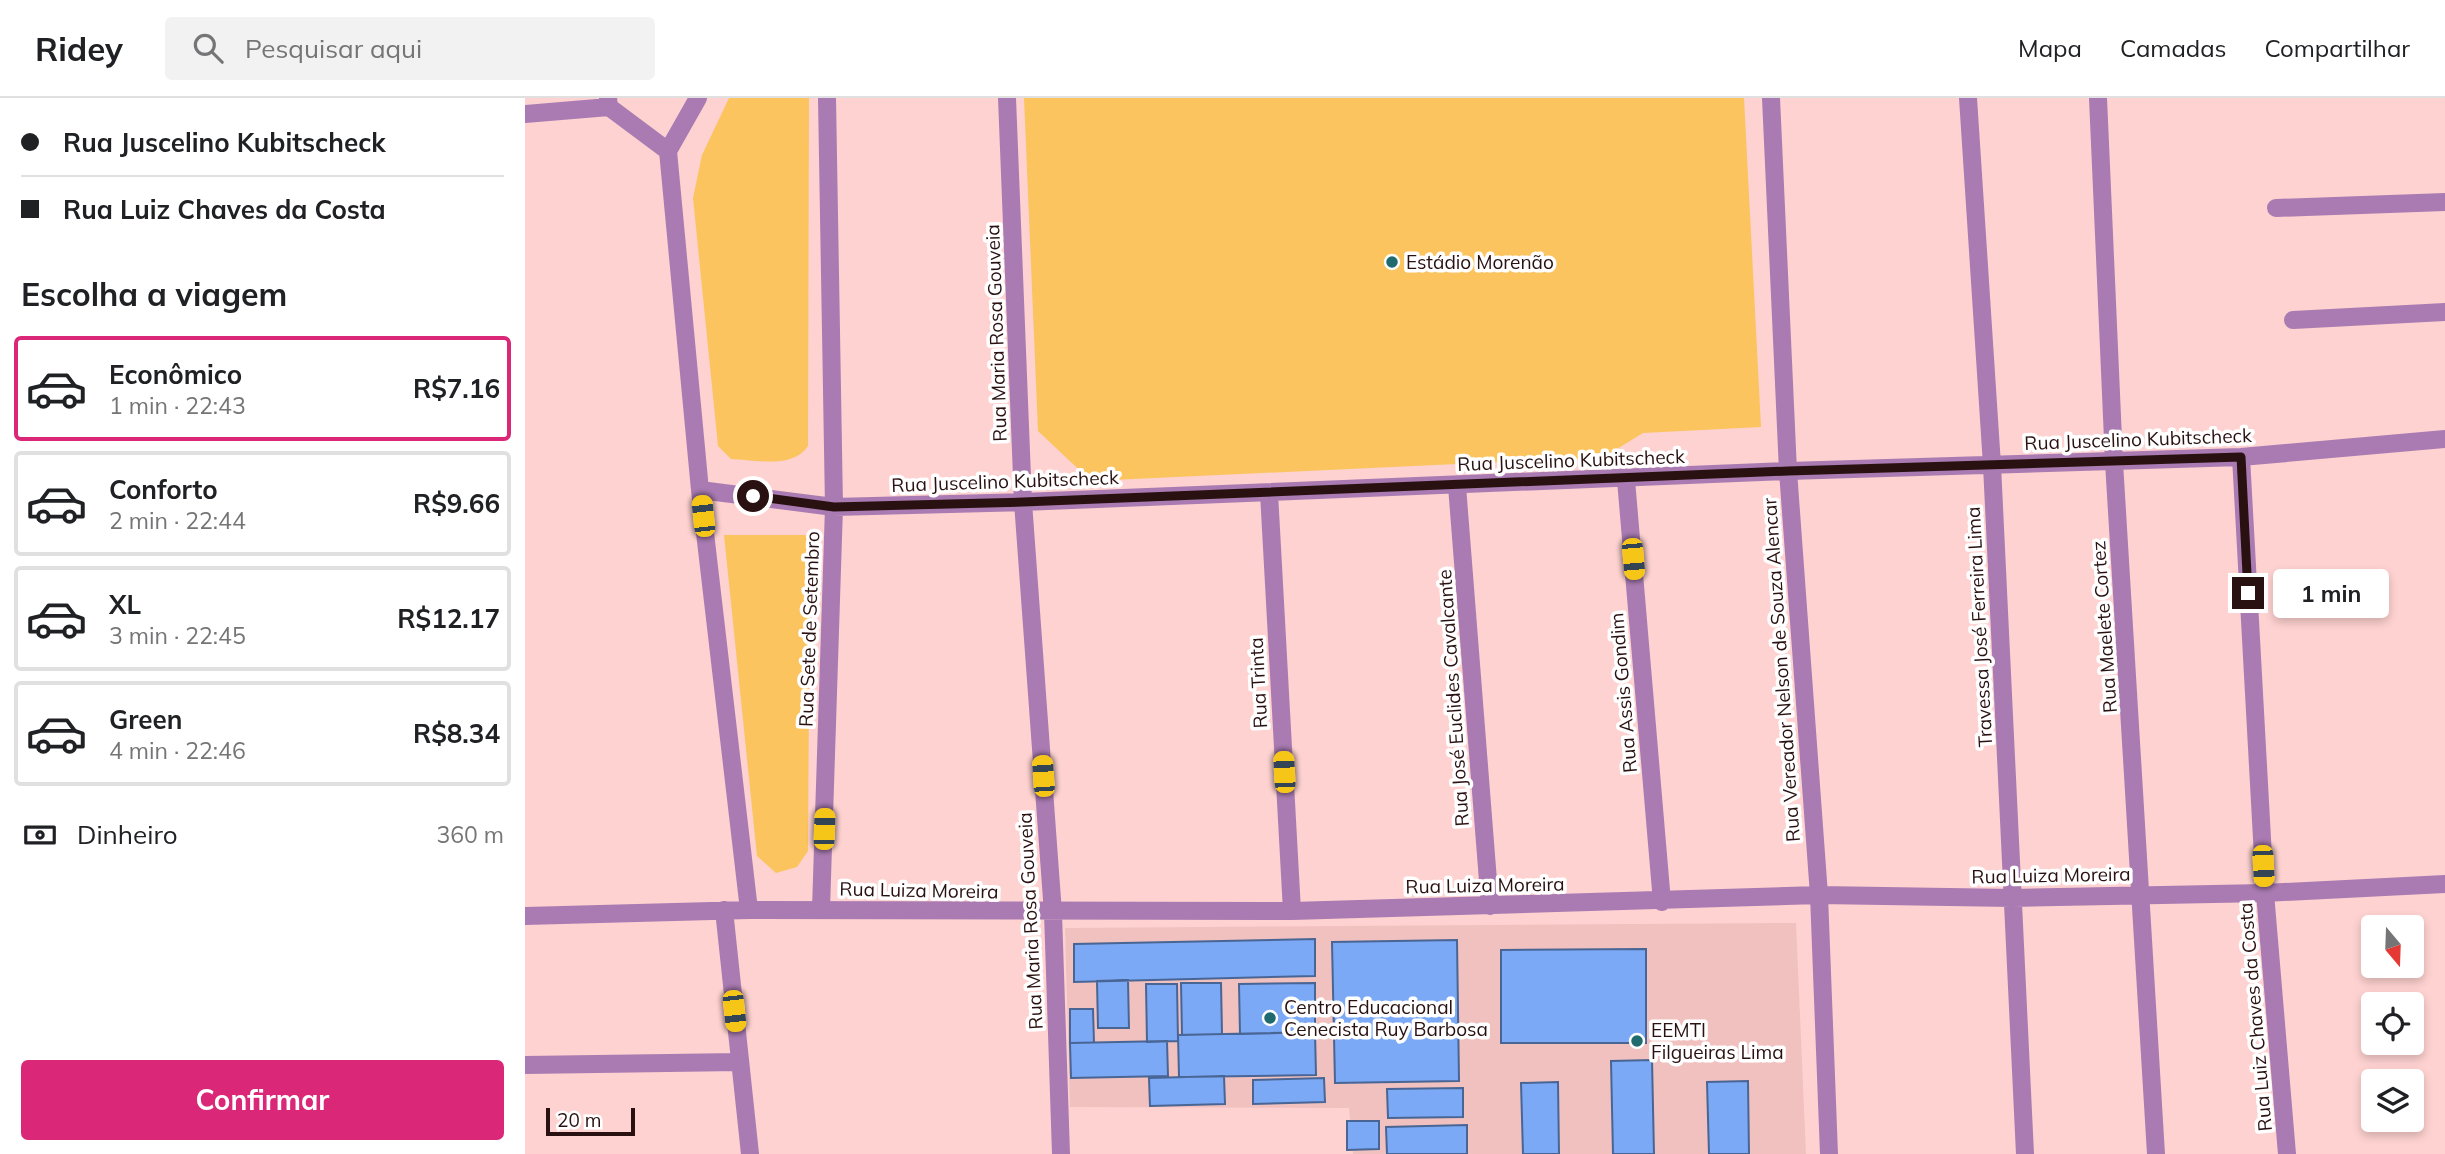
<!DOCTYPE html>
<html lang="pt">
<meta charset="utf-8">
<style>
body{margin:0;font-family:Mulish,sans-serif;background:#f2f2f2;color:#202124;height:100vh;display:flex;flex-direction:column;font-size:26px;white-space:nowrap}
*{box-sizing:border-box;margin:0}
p{font-size:23px;color:#757577}
.icon{flex:none;width:38px;height:38px;fill:none;stroke:currentColor;stroke-width:2;stroke-linecap:round;stroke-linejoin:round}
.map{position:relative;flex:1;overflow:hidden}
.drawer{display:flex;flex-direction:column;background:#fff;width:525px}
.drawer>*{flex:none}
.banner{display:grid;align-content:center;height:154px;padding:0 21px;background:#fff}
.needle{width:46px;rotate:161deg}
.controls{position:absolute;left:1836px;top:817px;display:grid;gap:14px}
.controls a{display:grid;place-items:center;width:63px;height:63px;border-radius:7px;background:#fff;box-shadow:0 4px 10px #0003;font-size:35px}
.scale{position:absolute;left:21px;bottom:18px;width:89px;box-sizing:border-box;padding-left:7px;border:4px solid #2a1111;border-top:0;font-size:19px;line-height:24px;white-space:nowrap;color:#2a1111;-webkit-text-stroke:5px #fff;paint-order:stroke}
.end{position:absolute;width:32px;height:32px;margin:-16px;border:9px solid #2a1111;background:#fff;box-shadow:0 0 0 4px #fff}
.from{border-radius:50%}
.bubble{position:absolute;height:49px;border-radius:7px;background:#fff;box-shadow:0 4px 10px #0003;font-size:23px;font-weight:700;line-height:49px;text-align:center}
.car{position:absolute;width:21px;height:42px;margin:-21px -10px;border-radius:9px;box-shadow:0 0 5px 2px #0007;background:linear-gradient(#f5c518 24%,#345 0 40%,#f5c518 0 76%,#345 0 86%,#f5c518 0)}
.banner b{display:flex;align-items:center;gap:24px;height:66px;font-size:26px}
.banner b+b{border-top:2px solid #e0e0e0}
.banner i{width:18px;height:18px;background:#202124}
ul{padding:0;list-style:none}
li{display:flex;align-items:center;gap:21px;height:105px;margin:0 14px 10px;padding:0 7px;border:4px solid #e0e0e0;border-radius:7px}
li div{flex:1}
li b{display:block;font-size:26px}
li em{font-style:normal;font-weight:700}
li.active{border-color:#db2777}
li>.icon{width:63px;height:63px;stroke-width:1.5}
h2{padding:0 21px;font-size:32px;line-height:84px}
.pay{display:flex;align-items:center;gap:18px;height:77px;padding:0 21px;font-size:26px}
.pay p{margin-inline-start:auto}
.button{display:flex;gap:14px;margin-top:auto;padding:14px 21px}
.button a{flex:1;height:80px;border-radius:7px;background:#db2777;color:#fff;font-size:28px;font-weight:700;line-height:80px;text-align:center}
header{display:flex;align-items:center;gap:42px;box-sizing:border-box;height:98px;padding:0 35px;background:#fff;border-bottom:2px solid #e0e0e0}
header strong{font-size:33px}
nav{display:flex;gap:38px;margin-inline-start:auto;font-size:24px}
.search{width:490px;height:63px;background:#f2f2f2;display:flex;align-items:center;gap:18px;box-sizing:border-box;padding:0 24px;border-radius:7px;color:#757577;font-size:26px}
main{display:flex;flex:1;min-height:0}
.map>svg:first-child{display:block}
.built{fill:#f1c1c0}
.green{fill:#fbc45f}
.building{fill:#7ca9f6;stroke:#486594;stroke-width:2}
.lines{fill:none;stroke-linecap:round;stroke-linejoin:round}
.street{stroke:#a97bb2;stroke-width:18}
.route{stroke:#2a1111;stroke-width:9}
.poi-dot{fill:#1f6b70;stroke:#fff;stroke-width:2.5}
.labels{text-anchor:middle;stroke-width:7;stroke-linejoin:round;paint-order:stroke}
.poi-label{font-size:19px;fill:#2a1111;stroke:#fff;text-anchor:start}
.street-label{font-size:19px;fill:#2a1111;stroke:#fff}
</style>
<header>
<strong>Ridey</strong>
<div class="search"><svg class="icon" aria-label="search" viewBox="0 0 24 24"><circle cx="10" cy="10" r="6"/><path d="M15 15l6 6"/></svg>Pesquisar aqui</div>
<nav><a>Mapa</a><a>Camadas</a><a>Compartilhar</a></nav>
</header>
<main>
<section class="drawer">
<div class="banner">
<b><i class="from"></i>Rua Juscelino Kubitscheck</b>
<b><i></i>Rua Luiz Chaves da Costa</b>
</div>
<h2>Escolha a viagem</h2>
<ul>
<li class="active"><svg class="icon" aria-label="car" viewBox="0 0 24 24"><path d="M5 17H2v-5l4-1 3-4h7l3 4 3 1v5h-3M9 17h6M6 11h13"/><circle cx="7" cy="17" r="2"/><circle cx="17" cy="17" r="2"/></svg><div><b>Econômico</b><p>1 min · 22:43</p></div><em>R$7.16</em></li>
<li><svg class="icon" aria-label="car" viewBox="0 0 24 24"><path d="M5 17H2v-5l4-1 3-4h7l3 4 3 1v5h-3M9 17h6M6 11h13"/><circle cx="7" cy="17" r="2"/><circle cx="17" cy="17" r="2"/></svg><div><b>Conforto</b><p>2 min · 22:44</p></div><em>R$9.66</em></li>
<li><svg class="icon" aria-label="car" viewBox="0 0 24 24"><path d="M5 17H2v-5l4-1 3-4h7l3 4 3 1v5h-3M9 17h6M6 11h13"/><circle cx="7" cy="17" r="2"/><circle cx="17" cy="17" r="2"/></svg><div><b>XL</b><p>3 min · 22:45</p></div><em>R$12.17</em></li>
<li><svg class="icon" aria-label="car" viewBox="0 0 24 24"><path d="M5 17H2v-5l4-1 3-4h7l3 4 3 1v5h-3M9 17h6M6 11h13"/><circle cx="7" cy="17" r="2"/><circle cx="17" cy="17" r="2"/></svg><div><b>Green</b><p>4 min · 22:46</p></div><em>R$8.34</em></li>
</ul>
<div class="pay"><svg class="icon" aria-label="cash" viewBox="0 0 24 24"><path d="M3 7h18v10H3z"/><circle cx="12" cy="12" r="2"/></svg>Dinheiro<p>360 m</p></div>
<div class="button"><a>Confirmar</a></div>
</section>
<div class="map">
<svg width="1920" height="1056" viewBox="0 0 1920 1056">
<rect width="100%" height="100%" fill="#fed2d0"/>
<path class="built" d="M1271 825 1281 1056H828L824 1010 545 1009 540 830Z"/>
<path class="green" d="M204 0H284L283 348C268 371 231 362 206 361L193 348 168 100 177 57Z
M499 0H1219L1236 329 1118 335 1079 359 566 383 513 333Z
M199 437H285L283 753 272 769 251 775 232 758Z"/>
<path class="building" d="M790 841V878L549 884V846Z
M932 842 934 983 810 985 807 844Z
M1121 851V945H976V852Z
M603 882 604 930H573L572 883Z
M656 885H696L697 936 657 937Z
M790 885V934L715 936 714 886Z
M621 886H652L653 943 622 944Z
M545 911H568L569 945H545Z
M790 934 791 977 654 979 653 937Z
M642 943 643 978 546 980 545 945Z
M1127 962 1129 1056H1088L1086 963Z
M699 978 700 1006 625 1008 624 980Z
M799 980 800 1004 728 1006V982Z
M1223 983 1224 1056H1184L1182 984Z
M1033 984 1034 1056H998L996 985Z
M938 990V1019L863 1020 862 991Z
M822 1023H854V1051L822 1052Z
M942 1027V1056H862L861 1029Z"/>
<g class="lines">
<path class="street" d="M83 0 84 9 143 53 175 392 224 812
M482 0 498 404 528 815 536 1056
M1246 0 1263 373 1294 797 1304 1056
M1443 0 1467 367 1500 1056
M1573 0 1589 364 1631 1056
M0 16 84 9
M143 53 173 0
M1751 110 1920 104
M1768 222 1920 214
M1716 359 1740 795 1762 1056
M1101 382 1137 804
M932 388 965 808
M175 392 309 409 498 404 1263 373 1716 359 1920 341
M744 395 767 813
M296 811 309 409 302 0
M199 812 225 1056
M0 818 224 812 767 813 1294 797 1488 800 1740 795 1920 786
M0 967 214 964"/>
</g>
<g class="lines">
<path class="route" d="M228 398 309 409 498 404 1263 373 1716 359 1723 495"/>
</g>
<g class="poi-dot">
<circle cx="867" cy="164" r="7"/>
<circle cx="745" cy="920" r="7"/>
<circle cx="1112" cy="943" r="7"/>
</g>
<g class="labels">
<g class="poi-label">
<text x="881" y="171">Estádio Morenão</text>
<text x="759" y="916">Centro Educacional<tspan x="759" dy="22">Cenecista Ruy Barbosa</tspan></text>
<text x="1126" y="939">EEMTI<tspan x="1126" dy="22">Filgueiras Lima</tspan></text>
</g>
<g class="street-label">
<text transform="translate(471 235) rotate(-92)" y="7">Rua Maria Rosa Gouveia</text>
<text transform="translate(1613 341) rotate(-2)" y="7">Rua Juscelino Kubitscheck</text>
<text transform="translate(1046 362) rotate(-2)" y="7">Rua Juscelino Kubitscheck</text>
<text transform="translate(480 383) rotate(-2)" y="7">Rua Juscelino Kubitscheck</text>
<text transform="translate(1454 529) rotate(-93)" y="7">Travessa José Ferreira Lima</text>
<text transform="translate(1579 529) rotate(-94)" y="7">Rua Maelete Cortez</text>
<text transform="translate(284 531) rotate(-88)" y="7">Rua Sete de Setembro</text>
<text transform="translate(1256 572) rotate(-94)" y="7">Rua Vereador Nelson de Souza Alencar</text>
<text transform="translate(733 585) rotate(-93)" y="7">Rua Trinta</text>
<text transform="translate(1098 595) rotate(-95)" y="7">Rua Assis Gondim</text>
<text transform="translate(928 600) rotate(-94)" y="7">Rua José Euclides Cavalcante</text>
<text transform="translate(1526 777) rotate(-1)" y="7">Rua Luiza Moreira</text>
<text transform="translate(960 787) rotate(-1)" y="7">Rua Luiza Moreira</text>
<text transform="translate(394 792) rotate(1)" y="7">Rua Luiza Moreira</text>
<text transform="translate(505 823) rotate(-93)" y="7">Rua Maria Rosa Gouveia</text>
<text transform="translate(1730 919) rotate(-95)" y="7">Rua Luiz Chaves da Costa</text>
</g>
</g>
</svg>
<div class="controls">
<a><svg class="needle" viewBox="-14 -14 28 28"><path d="M0-13l5 13h-10z" fill="#e53935"/><path d="M0 13l5-13h-10z" fill="#757577"/></svg></a>
<a><svg class="icon" aria-label="locate" viewBox="0 0 24 24"><circle cx="12" cy="12" r="6"/><path d="M12 2v4M12 18v4M2 12h4M18 12h4"/></svg></a>
<a><svg class="icon" aria-label="layers" viewBox="0 0 24 24"><path d="M12 4l9 5-9 5-9-5zM3 14l9 5 9-5"/></svg></a>
</div>
<div class="scale">20 m</div>
<i class="end from" style="left:228px;top:398px"></i>
<i class="end" style="left:1723px;top:495px"></i>
<div class="bubble" style="left:1748px;top:471px;width:116px">1 min</div>
<i class="car" style="left:178px;top:418px;rotate:354deg"></i>
<i class="car" style="left:1108px;top:461px;rotate:175deg"></i>
<i class="car" style="left:759px;top:674px;rotate:357deg"></i>
<i class="car" style="left:518px;top:678px;rotate:356deg"></i>
<i class="car" style="left:299px;top:731px;rotate:2deg"></i>
<i class="car" style="left:1738px;top:768px;rotate:177deg"></i>
<i class="car" style="left:209px;top:913px;rotate:174deg"></i>
</div>
</main>
